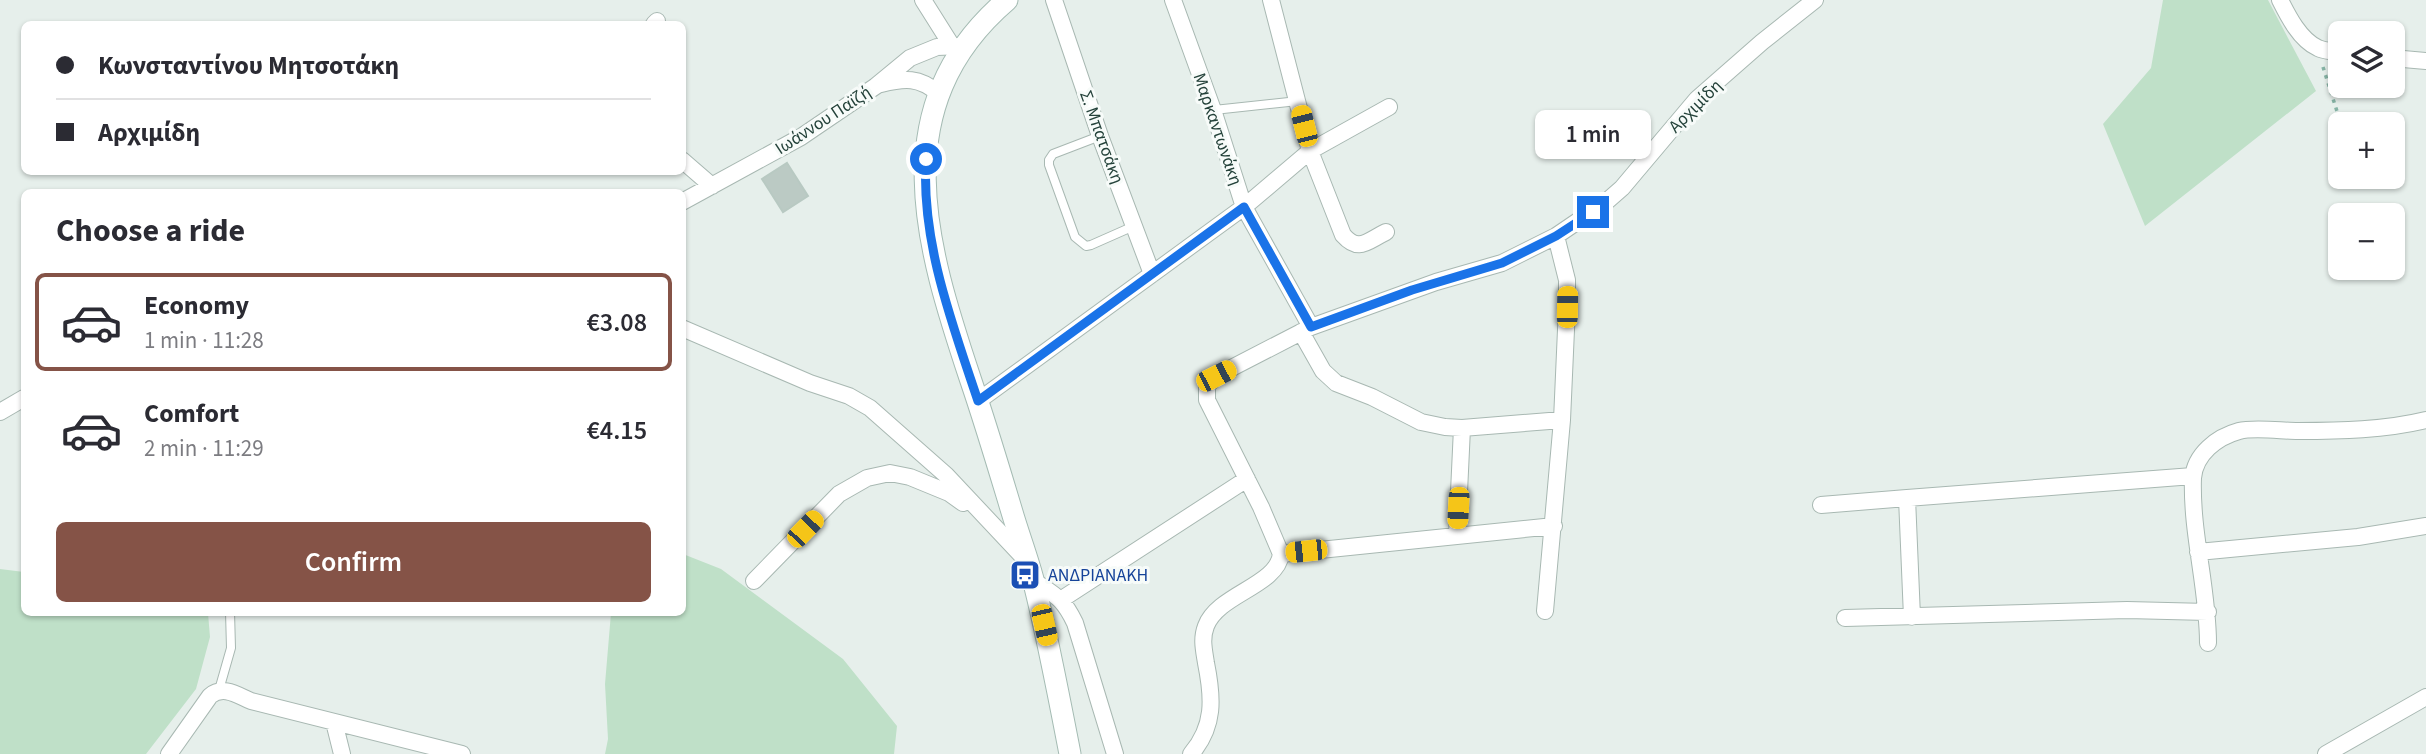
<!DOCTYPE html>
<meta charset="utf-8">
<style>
body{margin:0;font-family:"Source Sans 3",sans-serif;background:#f7f7f7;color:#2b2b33;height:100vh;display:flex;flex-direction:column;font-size:26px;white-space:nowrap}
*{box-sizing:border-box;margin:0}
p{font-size:23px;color:#7c7c81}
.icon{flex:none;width:38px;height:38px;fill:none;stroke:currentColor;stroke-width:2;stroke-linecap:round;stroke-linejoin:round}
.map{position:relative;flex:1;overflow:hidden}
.sheet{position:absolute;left:21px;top:189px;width:665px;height:427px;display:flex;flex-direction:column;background:#fff;border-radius:10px;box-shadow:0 2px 5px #0004}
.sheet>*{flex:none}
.banner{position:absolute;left:21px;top:21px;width:665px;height:154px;border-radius:10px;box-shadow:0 2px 5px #0004;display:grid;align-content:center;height:154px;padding:0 35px;background:#fff}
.controls{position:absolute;left:2328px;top:21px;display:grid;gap:14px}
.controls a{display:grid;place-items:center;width:77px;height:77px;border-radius:10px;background:#fff;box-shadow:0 2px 5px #0004;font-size:35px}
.end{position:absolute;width:32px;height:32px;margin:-16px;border:9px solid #1a73e8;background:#fff;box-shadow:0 0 0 4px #fff}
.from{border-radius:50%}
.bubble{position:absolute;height:49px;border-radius:10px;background:#fff;box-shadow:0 2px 5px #0004;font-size:23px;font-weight:600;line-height:49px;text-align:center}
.car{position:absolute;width:21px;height:42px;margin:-21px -10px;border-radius:9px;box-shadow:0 0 5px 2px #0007;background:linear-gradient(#f5c518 24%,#345 0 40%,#f5c518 0 76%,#345 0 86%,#f5c518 0)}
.banner b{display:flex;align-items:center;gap:24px;height:66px;font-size:26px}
.banner b+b{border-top:2px solid #e1e1e2}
.banner i{width:18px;height:18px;background:#2b2b33}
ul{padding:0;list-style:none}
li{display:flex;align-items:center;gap:21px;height:98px;margin:0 14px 10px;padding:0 21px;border:4px solid transparent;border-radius:10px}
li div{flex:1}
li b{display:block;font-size:26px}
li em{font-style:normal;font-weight:600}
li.active{border-color:#855347}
li>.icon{width:63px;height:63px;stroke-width:1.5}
h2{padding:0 35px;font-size:32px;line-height:84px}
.button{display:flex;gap:14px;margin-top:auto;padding:14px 35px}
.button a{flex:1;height:80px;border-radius:10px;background:#855347;color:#fff;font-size:28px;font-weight:600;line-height:80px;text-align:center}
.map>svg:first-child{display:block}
.green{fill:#bfe0c8}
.building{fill:#bbcac4;stroke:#b8c9c2;stroke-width:2}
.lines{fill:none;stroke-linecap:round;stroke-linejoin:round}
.lane-casing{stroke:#a8b8b2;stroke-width:10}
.street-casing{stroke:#a8b8b2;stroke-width:18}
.secondary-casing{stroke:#a4bbb3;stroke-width:23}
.path{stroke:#86b3a5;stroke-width:3.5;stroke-dasharray:3.5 5;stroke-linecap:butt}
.lane{stroke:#fff;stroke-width:8}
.street{stroke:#fff;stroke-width:16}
.secondary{stroke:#fff;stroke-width:21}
.route{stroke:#1a73e8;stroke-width:9}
.labels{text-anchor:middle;stroke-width:6;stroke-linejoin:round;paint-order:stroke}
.street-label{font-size:18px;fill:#24423a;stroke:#f7fbf9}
.transit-label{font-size:18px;fill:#164399;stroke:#f7fbf9;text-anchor:start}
</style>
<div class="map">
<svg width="2426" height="754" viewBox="0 0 2426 754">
<rect width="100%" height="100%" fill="#e6efeb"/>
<path class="green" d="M2163 0H2268L2316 91 2145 226 2103 124 2151 68Z
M683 554 721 569 843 659 897 726 894 754H605L608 739 605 684 611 613 682 612Z
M0 569 24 572V612L208 613 210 637 196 689 146 754H0Z"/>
<path class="building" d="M787 163 808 196 783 212 762 179Z"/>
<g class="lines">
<g class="lane-casing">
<path id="lane" d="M1214 110 1298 101
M1100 136 1053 154 1049 160V165L1075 237 1086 246 1091 245 1134 226
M219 690 231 648 230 612"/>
</g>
<g class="street-casing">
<path id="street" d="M923 0 952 46
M1054 0 1100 136 1152 274
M1173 0 1213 110 1244 207 1311 327
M1271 0 1310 151 1343 235C1359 253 1367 241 1386 232
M2280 0C2288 16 2300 40 2318 48 2324 51 2333 51 2340 53
M654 24 657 21
M2392 58 2426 61
M881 84C905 78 919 77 938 93
M682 160 712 186
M682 202 801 137 876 86 910 58 937 47 962 46
M682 328 810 383 849 396 870 408 946 475 1025 559
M1301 332 1323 371 1336 383 1372 397 1421 422 1445 427 1462 428 1562 420
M978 401 1244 207 1310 151 1389 107
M0 412 24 398
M1821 505 1907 498
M1457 535 1462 428
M2198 552 2358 537 2426 526
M1281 554 1554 526
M754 581 839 494 867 478 890 473 910 477 949 493 963 503
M1034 581C1056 596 1063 598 1075 623L1115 754
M1062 599 1247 479
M1545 611 1562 420 1567 307V280L1556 236
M1912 617 1907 498 2193 476
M1845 618 2127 610 2208 612
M2208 643C2208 588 2191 533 2193 478 2195 454 2217 437 2239 431 2254 427 2282 431 2298 431 2340 431 2385 430 2426 420
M334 722 342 754
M169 754 210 696C223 685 237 695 251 701L462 754
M1191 754C1215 726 1213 698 1206 663 1204 650 1201 639 1206 626 1218 594 1277 586 1281 554L1261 507 1207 400V386L1216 376 1311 327 1436 282 1502 263 1556 236 1606 202 1622 188 1697 99 1762 42 1815 0
M2326 754 2426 697"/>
</g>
<g class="secondary-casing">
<path id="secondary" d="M1007 0C882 107 926 246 971 381 986 425 999 469 1012 512 1019 536 1028 559 1034 583 1048 639 1059 697 1070 754"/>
</g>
<path class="path" d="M2323 67 2341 124"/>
<use href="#lane" class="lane"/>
<use href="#street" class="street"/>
<use href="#secondary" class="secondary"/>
</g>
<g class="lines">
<path class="route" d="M926 159C921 242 952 323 978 401L1244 207 1311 327 1412 290 1502 263 1556 236 1593 212"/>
</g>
<defs>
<g id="bus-square" transform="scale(1.575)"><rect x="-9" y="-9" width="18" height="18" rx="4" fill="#1a4fb4" stroke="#f7fbf9"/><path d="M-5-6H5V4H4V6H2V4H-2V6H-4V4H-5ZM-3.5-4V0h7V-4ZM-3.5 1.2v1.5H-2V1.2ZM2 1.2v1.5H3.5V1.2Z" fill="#fff"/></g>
</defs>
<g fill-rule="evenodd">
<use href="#bus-square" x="1025" y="575"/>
</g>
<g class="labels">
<g class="street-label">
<text transform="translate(1695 106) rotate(-45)" y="6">Αρχιμίδη</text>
<text transform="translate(823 120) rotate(-33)" y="6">Ιωάννου Παϊζή</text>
<text transform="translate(1218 129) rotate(71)" y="6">Μαρκαντωνάκη</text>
<text transform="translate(1102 137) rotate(70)" y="6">Σ. Μπατσάκη</text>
</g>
<g class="transit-label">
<text x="1048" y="581">ΑΝΔΡΙΑΝΑΚΗ</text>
</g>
</g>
</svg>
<div class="controls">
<a><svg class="icon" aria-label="layers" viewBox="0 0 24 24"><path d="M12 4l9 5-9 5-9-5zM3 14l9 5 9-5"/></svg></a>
<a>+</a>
<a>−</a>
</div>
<i class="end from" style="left:926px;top:159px"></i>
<i class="end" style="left:1593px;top:212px"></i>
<div class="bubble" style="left:1535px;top:110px;width:116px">1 min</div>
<i class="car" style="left:1304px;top:126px;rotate:346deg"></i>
<i class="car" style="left:1567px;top:307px;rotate:1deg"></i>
<i class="car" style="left:1216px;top:376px;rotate:63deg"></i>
<i class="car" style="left:1458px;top:508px;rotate:183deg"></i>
<i class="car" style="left:805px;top:529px;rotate:44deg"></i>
<i class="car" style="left:1306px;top:551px;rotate:264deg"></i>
<i class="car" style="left:1044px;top:625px;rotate:167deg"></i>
<div class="banner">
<b><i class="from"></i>Κωνσταντίνου Μητσοτάκη</b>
<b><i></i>Αρχιμίδη</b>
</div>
<section class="sheet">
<h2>Choose a ride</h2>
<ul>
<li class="active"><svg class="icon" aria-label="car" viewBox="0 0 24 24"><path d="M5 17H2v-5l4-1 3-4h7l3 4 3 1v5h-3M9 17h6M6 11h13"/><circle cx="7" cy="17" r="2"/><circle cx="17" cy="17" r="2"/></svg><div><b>Economy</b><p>1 min · 11:28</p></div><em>€3.08</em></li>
<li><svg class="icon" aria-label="car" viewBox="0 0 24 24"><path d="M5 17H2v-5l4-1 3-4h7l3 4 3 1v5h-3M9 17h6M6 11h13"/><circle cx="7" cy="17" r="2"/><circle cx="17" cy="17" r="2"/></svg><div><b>Comfort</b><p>2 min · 11:29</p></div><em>€4.15</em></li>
</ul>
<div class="button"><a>Confirm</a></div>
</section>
</div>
